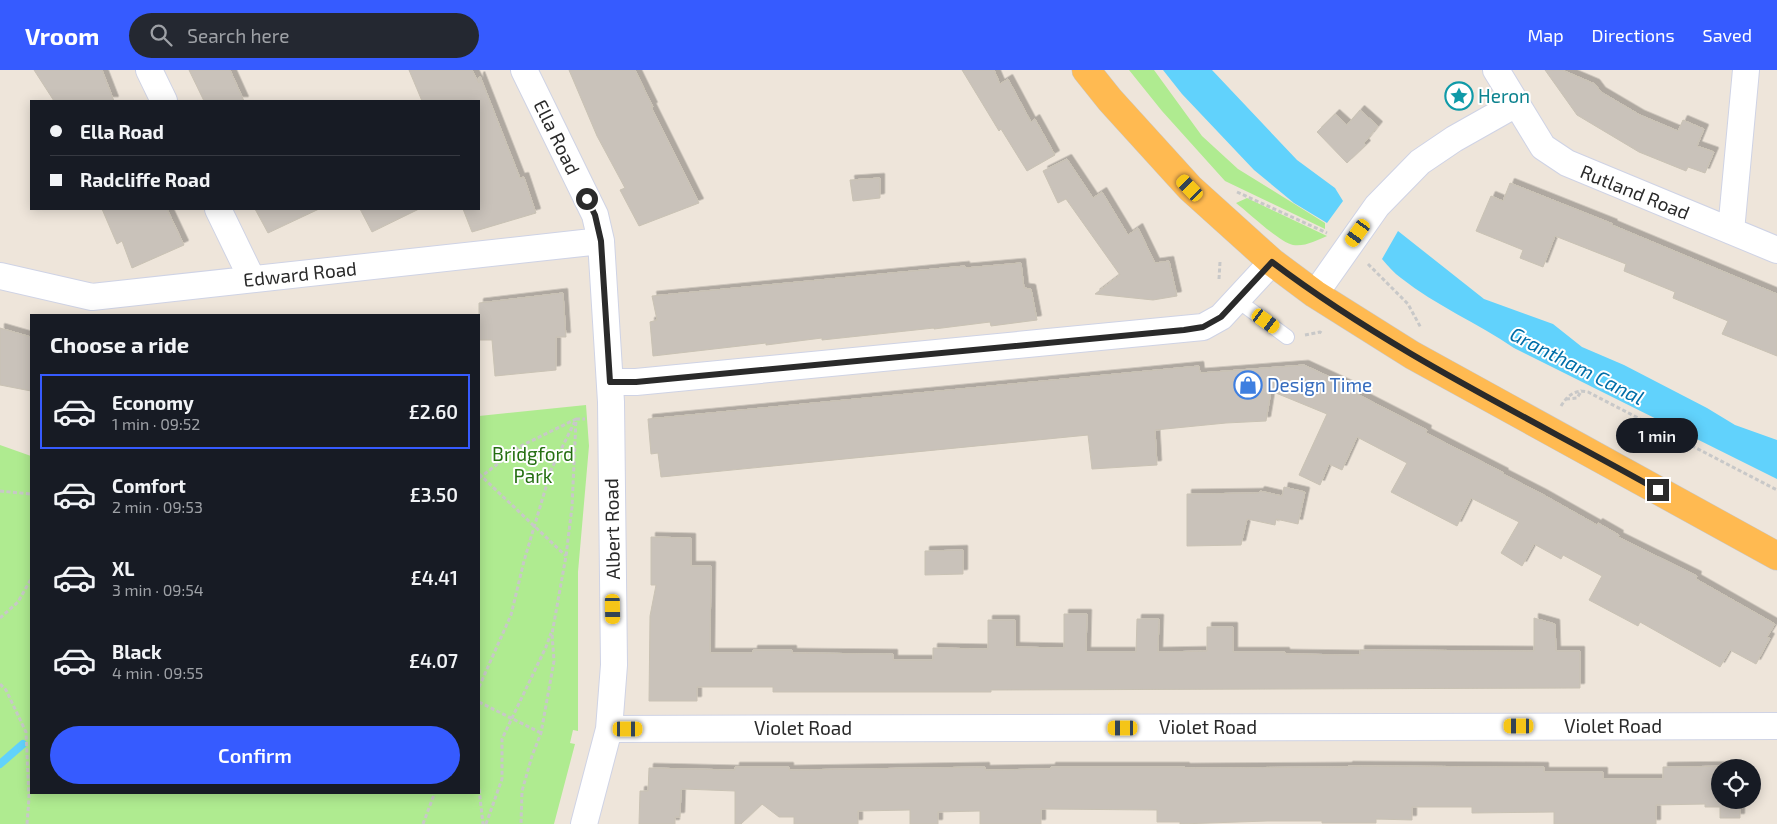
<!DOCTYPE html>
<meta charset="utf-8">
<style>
body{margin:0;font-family:"Exo 2",sans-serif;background:#242831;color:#f1f3f6;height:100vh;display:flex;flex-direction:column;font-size:19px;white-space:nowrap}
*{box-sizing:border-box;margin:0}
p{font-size:16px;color:#9ea1a6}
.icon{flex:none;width:28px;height:28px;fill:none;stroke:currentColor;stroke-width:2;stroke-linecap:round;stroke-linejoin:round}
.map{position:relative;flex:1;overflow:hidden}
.drawer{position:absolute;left:30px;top:244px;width:450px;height:480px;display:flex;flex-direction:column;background:#171b24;border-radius:0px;box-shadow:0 2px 12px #0003}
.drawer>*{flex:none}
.hud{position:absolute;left:30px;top:30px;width:450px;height:110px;border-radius:0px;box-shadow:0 2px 12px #0003;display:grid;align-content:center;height:110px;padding:0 20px;background:#171b24}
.tools{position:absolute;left:1711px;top:689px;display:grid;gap:10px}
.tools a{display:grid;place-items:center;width:50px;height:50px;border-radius:50%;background:#171b24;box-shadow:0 2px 12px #0003;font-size:25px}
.end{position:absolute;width:22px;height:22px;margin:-11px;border:6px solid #2a2a2a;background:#fff;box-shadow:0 0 0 2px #fff}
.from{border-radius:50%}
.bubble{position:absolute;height:35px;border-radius:18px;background:#171b24;box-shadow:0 2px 12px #0003;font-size:16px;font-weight:600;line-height:35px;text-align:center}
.car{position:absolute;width:15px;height:30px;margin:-15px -8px;border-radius:6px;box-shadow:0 0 4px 1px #0007;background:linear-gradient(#f5c518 24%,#345 0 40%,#f5c518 0 76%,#345 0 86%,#f5c518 0)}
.hud b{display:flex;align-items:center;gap:18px;height:48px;font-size:19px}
.hud b+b{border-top:1px solid #363941}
.hud i{width:12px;height:12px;background:#f1f3f6}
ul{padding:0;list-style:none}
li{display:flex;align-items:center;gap:15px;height:75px;margin:0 10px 8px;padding:0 10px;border:2px solid transparent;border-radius:0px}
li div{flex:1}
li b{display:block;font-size:19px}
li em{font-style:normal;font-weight:600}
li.on{border-color:#365bff}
li>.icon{width:45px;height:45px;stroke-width:1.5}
h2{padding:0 20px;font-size:22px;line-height:60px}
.cta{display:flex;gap:10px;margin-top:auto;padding:10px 20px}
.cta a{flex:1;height:58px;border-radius:30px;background:#365bff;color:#fff;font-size:20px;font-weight:600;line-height:58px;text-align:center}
header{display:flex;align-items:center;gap:30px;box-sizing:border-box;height:70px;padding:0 25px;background:#365bff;color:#fff}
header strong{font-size:24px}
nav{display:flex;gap:28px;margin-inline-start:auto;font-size:18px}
.search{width:350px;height:45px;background:#242831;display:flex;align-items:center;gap:12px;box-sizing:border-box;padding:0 18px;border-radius:28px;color:#9ea1a6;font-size:19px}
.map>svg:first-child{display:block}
.green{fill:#afeb90}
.water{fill:#61d2fc}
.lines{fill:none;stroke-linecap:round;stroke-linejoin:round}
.stream{stroke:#61d2fc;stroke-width:8}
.building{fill:#c9c2ba;stroke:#c9c2b4;filter:url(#shadow)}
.service-casing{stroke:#cfd3e5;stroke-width:16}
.minor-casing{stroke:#cfd3e5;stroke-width:28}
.trunk-casing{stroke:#c8c8c8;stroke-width:29}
.path{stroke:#c8c8c8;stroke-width:3;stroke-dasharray:4 2.5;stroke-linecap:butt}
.service{stroke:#fff;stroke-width:14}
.minor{stroke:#fff;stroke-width:26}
.trunk{stroke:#ffba51;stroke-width:28}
.route{stroke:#2a2a2a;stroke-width:6}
.labels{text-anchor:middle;stroke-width:4;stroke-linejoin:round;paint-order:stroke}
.culture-label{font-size:19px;fill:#0d838f;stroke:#fff;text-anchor:start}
.street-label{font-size:19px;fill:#2a2a2a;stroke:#fff}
.shop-label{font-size:19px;fill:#366cbe;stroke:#fff;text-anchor:start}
.park-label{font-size:19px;fill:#256f12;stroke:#fff}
.water-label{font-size:20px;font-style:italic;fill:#006ea8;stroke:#fff}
</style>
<header>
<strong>Vroom</strong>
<div class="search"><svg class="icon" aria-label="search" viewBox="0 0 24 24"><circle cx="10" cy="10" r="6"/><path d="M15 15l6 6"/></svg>Search here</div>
<nav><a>Map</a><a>Directions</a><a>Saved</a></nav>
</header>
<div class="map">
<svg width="1777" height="754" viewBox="0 0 1777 754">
<defs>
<filter id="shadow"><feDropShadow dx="4.5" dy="-4.5" stdDeviation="0" flood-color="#0004"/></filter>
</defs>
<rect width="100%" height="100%" fill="#eee5da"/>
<path class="green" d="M1129 0H1154L1202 66 1238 99 1325 153V159L1225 111 1162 41Z
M1247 128 1327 166C1317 170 1305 177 1293 175 1279 172 1249 143 1236 133Z
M586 335 589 376 578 502V661L573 660 570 673 575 674 554 754H0V375L31 386V722H479V346Z"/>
<path class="water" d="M1163 0H1212L1297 90 1335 118 1343 131 1327 153 1294 133 1254 100 1182 24Z
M1398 161 1484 229 1553 254 1582 277 1624 295 1707 338 1735 355 1777 370V409L1514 278C1478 253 1436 236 1401 208 1394 203 1388 196 1382 189Z"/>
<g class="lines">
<path class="stream" d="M0 694 23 674"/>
</g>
<path class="building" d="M34 0H102L114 31H54Z
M189 0H230L244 31H204Z
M409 0H472L479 13V7L480 6 520 108 524 107 536 143 472 162 463 139H479V31H422Z
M569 0H635L653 37H651L699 133 639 156 620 120 625 118 597 66Z
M962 0H994L1000 14 1008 9 1031 52 1035 49 1055 85 1027 101 1001 59 999 61Z
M1545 0H1562L1595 14 1601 22 1640 45 1678 61 1683 50 1704 59 1697 76 1714 82 1705 103 1688 97 1686 101 1639 82 1577 45Z
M1360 40 1378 56 1364 73 1366 75 1347 93 1317 62 1335 44 1347 55Z
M1067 89 1093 128 1102 122 1128 165 1138 158 1155 193 1169 191 1177 226 1153 230 1095 224 1120 205 1066 129 1058 133 1043 101Z
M880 108V128L853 131 850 110Z
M1510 113 1613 154 1612 155 1777 224V286L1722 264 1728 251 1673 228 1675 222 1624 201 1626 194 1555 166 1543 197 1520 188 1523 180 1476 161 1491 126 1503 131Z
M102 139H167L184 175 132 198 122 171 117 174Z
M255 139H319L268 163Z
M360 139H419L372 162Z
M1021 193 1024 218 1031 219 1037 250 991 256 990 252 934 259V258L822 270V268L766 275V273L653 286 650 252 657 250 652 226 965 196V198Z
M563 223 566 267H556V300L495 306 492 270H479V233Z
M0 258 31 267V321L0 315Z
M1304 295 1358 320 1357 324 1427 360 1426 363 1504 403 1503 404 1542 424 1597 455 1598 453 1619 465 1618 467 1697 506 1696 509 1775 554 1767 567 1770 568 1756 594 1730 580 1720 597 1640 552 1638 556 1589 530 1602 506 1563 485 1561 489 1534 474 1522 496 1501 483 1519 452 1471 428 1457 456 1391 422 1407 393 1357 367 1342 400 1329 394 1320 415 1299 405 1327 344 1271 321 1266 351 1226 353 1155 360 1157 395 1092 399 1088 365 661 407 658 383 651 384 648 349 1199 296 1200 303Z
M1284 417 1305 422 1298 454 1276 449 1275 455 1247 449 1241 475 1187 476V424L1259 423 1260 421 1282 426Z
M651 467 691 468V496H711L710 583H753V580H792V583L893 584V590H933V578L988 579V550H1015V577L1064 578V544H1087L1086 582H1136L1137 549H1159L1158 582 1207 581V557H1233V582H1285V584L1360 585V580L1534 581V548L1555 554 1556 581H1580V618L991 620V622H773V617H697V631H649L650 546 656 515H651Z
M963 480V504L925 505V481Z
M1348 696 1544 697V702H1603V709H1663V697L1740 696V698H1720V730H1740V748H1720V737H1705V734L1656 735V754H1554V742L1472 743V737H1412V750L1376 749V753H1322V751H1267L1180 754V752H1157V740L1041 739V754H980V741L938 742V754H910V740L858 741V754H794V747H779L762 734 741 754H735V721L683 719 681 720 680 747H675V754H639L640 721H648L649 698 735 700V697H789V700L985 697V700L1051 699V697H1185V698L1348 697Z"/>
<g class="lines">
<g class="service-casing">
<path id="service" d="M1237 230 1287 267"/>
</g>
<g class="minor-casing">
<path id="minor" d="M149 0 164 31
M524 0 595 145 601 171 611 332 614 595 609 659 584 754
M1496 0 1543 77 1567 93 1777 180
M218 139 252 209
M1731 161 1746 0
M0 206 92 227 601 171
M1315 224 1377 136 1420 92 1454 69 1516 34
M610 312H636L1203 257 1221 247 1272 192
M609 659 1777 656"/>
</g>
<g class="trunk-casing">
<path id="trunk" d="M1086 0 1110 30 1190 118 1272 192 1315 224 1412 285 1777 486"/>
</g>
<path class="path" d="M1237 122 1327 163
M1368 194 1408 234 1421 258
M1219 209 1220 192
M1305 265 1320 262 1323 264
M1566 329 1577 328 1582 320
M1561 336C1567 326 1575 319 1588 322L1777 420
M479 404 566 486
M479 408 523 375 576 349 572 437 566 486 552 564 554 591 541 663 532 686 522 721 521 754
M0 421 31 424
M0 548 18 532 31 509
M0 614 6 620 26 662 29 728 27 754
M479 617 511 545 524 491 551 400 576 349H585
M479 632 541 663
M479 719 483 754
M423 754 435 722
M486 754 502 709V669L546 577 551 563"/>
<use href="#service" class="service"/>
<use href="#minor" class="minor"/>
<use href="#trunk" class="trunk"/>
</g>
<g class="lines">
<path class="route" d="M587 129 595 145 601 171 610 312H636L1184 260 1203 257 1221 247 1272 192C1391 282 1528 347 1658 420"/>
</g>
<defs>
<g id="sight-ring" transform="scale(1.4375)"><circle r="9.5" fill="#fff" stroke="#0f9aa8" stroke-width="1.5"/><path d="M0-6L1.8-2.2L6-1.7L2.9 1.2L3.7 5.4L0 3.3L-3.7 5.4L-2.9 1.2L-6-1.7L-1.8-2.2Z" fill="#0f9aa8"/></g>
<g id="shop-ring" transform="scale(1.4375)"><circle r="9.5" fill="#fff" stroke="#3f7fe0" stroke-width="1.5"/><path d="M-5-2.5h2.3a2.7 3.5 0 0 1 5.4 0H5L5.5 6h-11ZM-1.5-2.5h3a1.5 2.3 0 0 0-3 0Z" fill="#3f7fe0"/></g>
</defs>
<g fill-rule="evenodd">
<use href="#sight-ring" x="1459" y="26"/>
<use href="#shop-ring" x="1248" y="315"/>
</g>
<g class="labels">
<g class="culture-label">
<text x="1478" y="33">Heron</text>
</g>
<g class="street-label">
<text transform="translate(557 67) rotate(64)" y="7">Ella Road</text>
<text transform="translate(1635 122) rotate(22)" y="7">Rutland Road</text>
<text transform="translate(300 204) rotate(-6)" y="7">Edward Road</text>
<text transform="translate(612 459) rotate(-91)" y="7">Albert Road</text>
<text x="1613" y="663">Violet Road</text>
<text x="1208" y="664">Violet Road</text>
<text x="803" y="665">Violet Road</text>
</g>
<g class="shop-label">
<text x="1267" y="322">Design Time</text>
</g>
<g class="park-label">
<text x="533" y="391">Bridgford<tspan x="533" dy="22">Park</tspan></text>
</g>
<g class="water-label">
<text transform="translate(1577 296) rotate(27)" y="7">Grantham Canal</text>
</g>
</g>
</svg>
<div class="tools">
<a><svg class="icon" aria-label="locate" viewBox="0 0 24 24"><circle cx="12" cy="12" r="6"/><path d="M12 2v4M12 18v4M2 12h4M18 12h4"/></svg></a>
</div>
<i class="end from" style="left:587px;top:129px"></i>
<i class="end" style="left:1658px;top:420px"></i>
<div class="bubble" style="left:1616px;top:348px;width:82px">1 min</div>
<i class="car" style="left:1190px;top:118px;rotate:316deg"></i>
<i class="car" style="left:1358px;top:163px;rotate:216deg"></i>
<i class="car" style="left:1266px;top:251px;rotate:126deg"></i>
<i class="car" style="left:613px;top:539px;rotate:179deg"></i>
<i class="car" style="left:1519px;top:656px;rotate:270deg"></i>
<i class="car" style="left:1123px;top:658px;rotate:270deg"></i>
<i class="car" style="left:628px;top:659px;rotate:90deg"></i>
<div class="hud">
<b><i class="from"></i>Ella Road</b>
<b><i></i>Radcliffe Road</b>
</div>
<section class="drawer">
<h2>Choose a ride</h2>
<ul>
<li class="on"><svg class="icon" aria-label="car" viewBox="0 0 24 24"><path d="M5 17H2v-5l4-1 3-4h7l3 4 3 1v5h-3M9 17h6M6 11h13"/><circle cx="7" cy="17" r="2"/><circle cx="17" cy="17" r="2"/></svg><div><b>Economy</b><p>1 min · 09:52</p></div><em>£2.60</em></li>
<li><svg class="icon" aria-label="car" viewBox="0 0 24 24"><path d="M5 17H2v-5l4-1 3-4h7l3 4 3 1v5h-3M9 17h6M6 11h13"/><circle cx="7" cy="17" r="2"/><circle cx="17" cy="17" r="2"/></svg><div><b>Comfort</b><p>2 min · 09:53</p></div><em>£3.50</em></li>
<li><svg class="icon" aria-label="car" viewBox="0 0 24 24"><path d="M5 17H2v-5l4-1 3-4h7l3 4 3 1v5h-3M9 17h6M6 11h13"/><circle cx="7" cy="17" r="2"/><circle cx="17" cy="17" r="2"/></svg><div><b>XL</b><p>3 min · 09:54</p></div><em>£4.41</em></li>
<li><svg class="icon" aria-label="car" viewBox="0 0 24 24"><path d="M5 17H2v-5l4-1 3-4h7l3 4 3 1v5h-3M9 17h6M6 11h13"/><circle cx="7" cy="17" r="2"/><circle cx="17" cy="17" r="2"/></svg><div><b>Black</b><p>4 min · 09:55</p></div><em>£4.07</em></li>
</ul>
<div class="cta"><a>Confirm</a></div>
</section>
</div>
